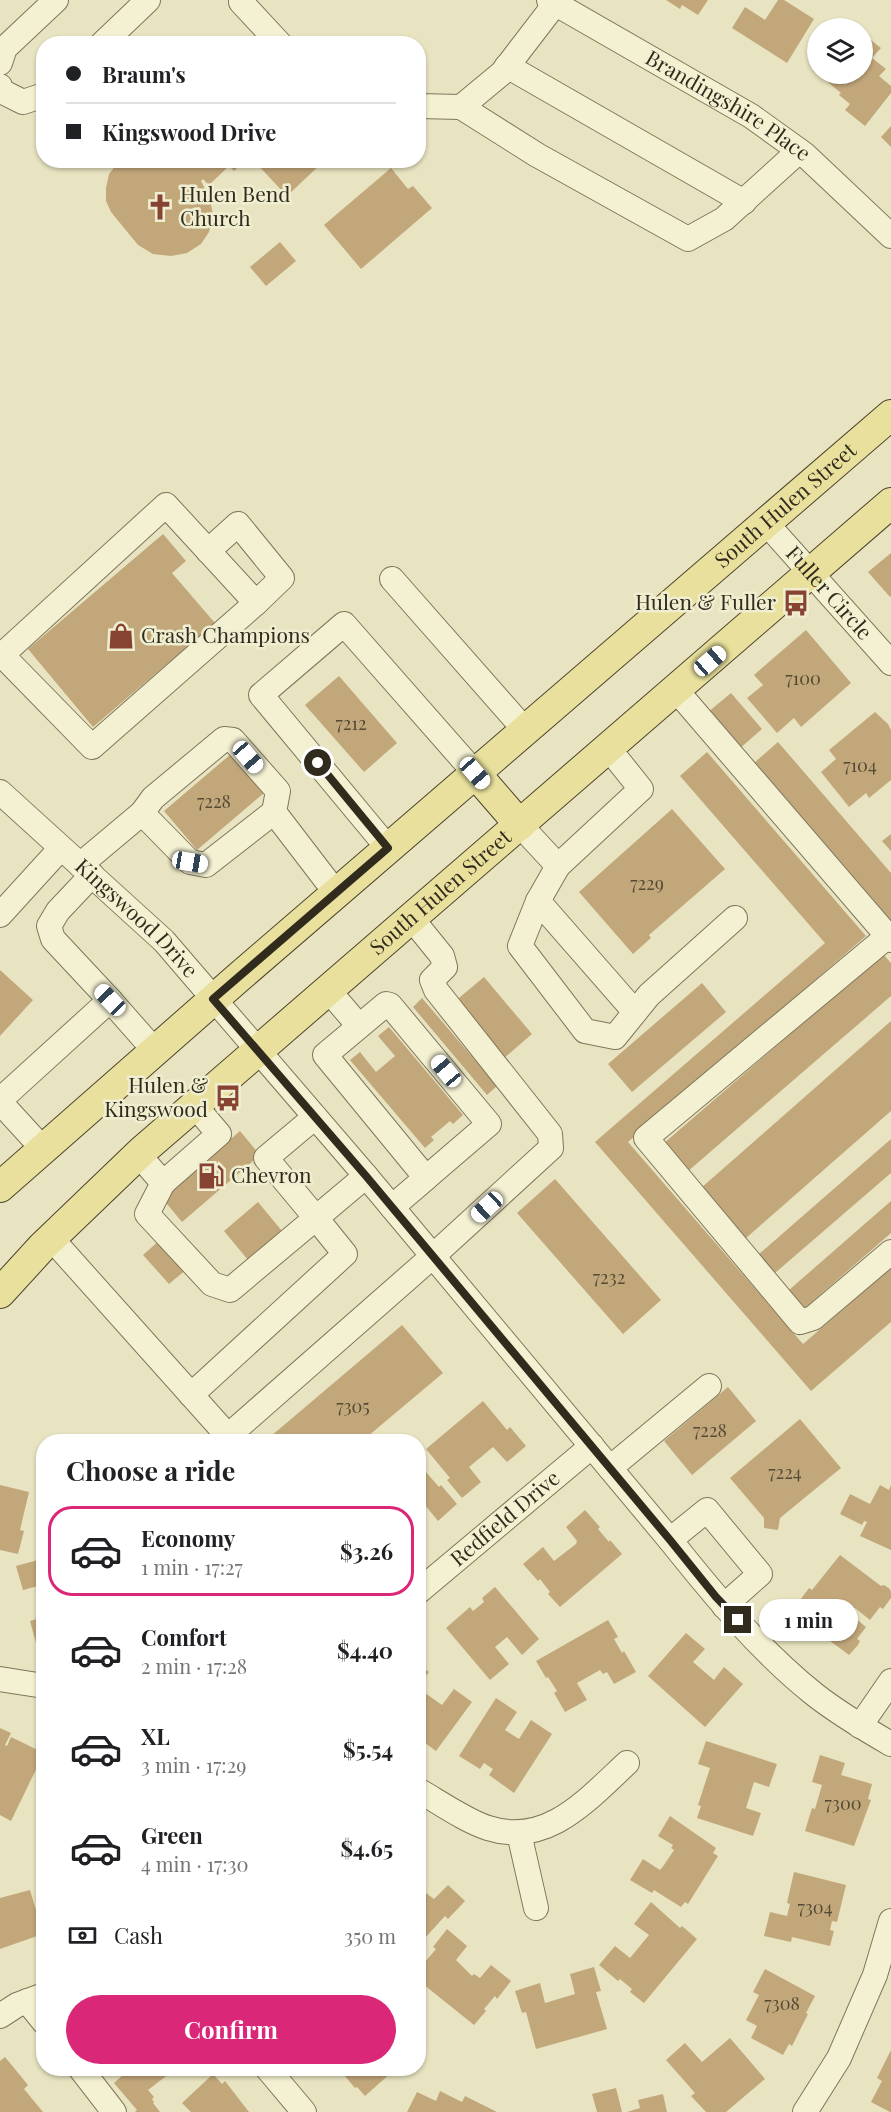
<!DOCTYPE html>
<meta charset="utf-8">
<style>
body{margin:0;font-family:"Playfair Display",serif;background:#f6f6f6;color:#202124;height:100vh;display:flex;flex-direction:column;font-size:22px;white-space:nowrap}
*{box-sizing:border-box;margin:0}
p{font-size:20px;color:#757577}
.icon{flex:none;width:33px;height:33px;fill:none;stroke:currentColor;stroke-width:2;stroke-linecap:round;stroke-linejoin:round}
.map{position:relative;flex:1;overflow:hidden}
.drawer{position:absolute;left:36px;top:1434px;width:390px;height:642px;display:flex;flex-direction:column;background:#fff;border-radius:24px;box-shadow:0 2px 4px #0004}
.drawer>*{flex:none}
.hud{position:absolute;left:36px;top:36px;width:390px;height:132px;border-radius:24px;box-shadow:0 2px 4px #0004;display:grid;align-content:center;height:132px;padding:0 30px;background:#fff}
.tools{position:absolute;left:807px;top:18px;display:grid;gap:12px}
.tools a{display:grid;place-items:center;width:66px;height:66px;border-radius:50%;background:#fff;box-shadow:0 2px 4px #0004;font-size:30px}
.end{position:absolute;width:27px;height:27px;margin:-14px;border:8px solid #312b1d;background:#fff;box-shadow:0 0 0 3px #fff}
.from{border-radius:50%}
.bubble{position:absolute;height:42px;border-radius:21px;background:#fff;box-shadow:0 2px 4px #0004;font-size:20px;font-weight:700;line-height:42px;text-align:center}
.car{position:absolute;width:18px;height:36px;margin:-18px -9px;border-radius:8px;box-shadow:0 0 4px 2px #0007;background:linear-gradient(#fff 24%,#345 0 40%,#fff 0 76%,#345 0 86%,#fff 0)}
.hud b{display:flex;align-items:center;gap:21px;height:57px;font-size:22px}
.hud b+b{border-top:2px solid #e0e0e0}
.hud i{width:15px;height:15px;background:#202124}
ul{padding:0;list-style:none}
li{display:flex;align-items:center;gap:18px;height:90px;margin:0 12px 9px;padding:0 18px;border:3px solid transparent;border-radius:24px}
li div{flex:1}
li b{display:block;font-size:22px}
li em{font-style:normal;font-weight:700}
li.on{border-color:#db2777}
li>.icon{width:54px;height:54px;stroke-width:1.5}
h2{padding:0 30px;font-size:27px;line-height:72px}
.pay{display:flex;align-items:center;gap:15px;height:66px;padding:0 30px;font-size:22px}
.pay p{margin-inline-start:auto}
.button{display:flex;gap:12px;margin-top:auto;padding:12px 30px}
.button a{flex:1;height:69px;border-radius:36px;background:#db2777;color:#fff;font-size:24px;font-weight:700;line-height:69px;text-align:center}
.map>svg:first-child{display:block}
.building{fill:#c2a77b}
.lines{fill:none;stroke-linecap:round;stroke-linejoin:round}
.minor-casing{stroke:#7f765b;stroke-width:26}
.major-casing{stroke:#4d432f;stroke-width:32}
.minor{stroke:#f4f1d3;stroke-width:24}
.major{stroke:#e8e09c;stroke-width:30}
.route{stroke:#312b1d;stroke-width:8}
.labels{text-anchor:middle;stroke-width:5;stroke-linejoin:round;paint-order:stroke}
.number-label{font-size:18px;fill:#554a34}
.street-label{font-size:21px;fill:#312b1d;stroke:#f0eed0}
.poi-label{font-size:21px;fill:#312b1d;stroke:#f0eed0;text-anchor:start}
</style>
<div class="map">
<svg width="891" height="2112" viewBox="0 0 891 2112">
<rect width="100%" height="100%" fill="#e8e4c1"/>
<path class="building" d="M666 0H708L698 15 682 5 680 9Z
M778 0H784L814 19 787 63 732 28 745 7 765 20Z
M862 33 881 48 872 58 886 69 879 76 891 86V93L865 126 845 110 850 104 839 95 841 93 823 78 826 74H862Z
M891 126V147L881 137Z
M120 160H178L183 164 187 160H245L234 171 229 166 209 185 203 179 201 181 210 199 213 215 209 232 201 244 187 253 171 256 153 254 138 245 111 212 106 201V188L109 174Z
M253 160H325L287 196Z
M391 168 408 189 413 186 432 208 361 269 324 225Z
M280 242 296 261 266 286 250 267Z
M163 534 186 561 172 573 215 623 93 727 28 649Z
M891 553V596L890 597 868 572Z
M806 630 851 683 801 727 794 718 777 733 747 698 763 685 754 675Z
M339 676 397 743 364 772 305 705Z
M731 693 762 729 738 750 707 713Z
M875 712 888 724 891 730V780L869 798 866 793 849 807 821 772 836 759 829 750Z
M778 742 891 873V921L754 763Z
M707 752 866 936 628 1142 803 1344 891 1268V1322L811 1391 595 1142 825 943 680 776Z
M231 754 264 793 197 850 164 811Z
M672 809 725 869 649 935 651 938 633 954 579 892Z
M891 834V851L882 841Z
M883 954 891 963V996L687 1172 663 1144Z
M0 970 33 1000 0 1036Z
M484 977 532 1034 502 1060 453 1003Z
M702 983 726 1012 632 1092 608 1064Z
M422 998 497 1086 487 1095 413 1007Z
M891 1021V1111L745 1239 701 1188Z
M389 1027 463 1115 453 1124 450 1121 431 1137 434 1140 425 1148 350 1060 360 1052 376 1072 395 1056 378 1036Z
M240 1131 260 1155 182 1222 162 1198Z
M891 1139V1173L775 1273 759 1254Z
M555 1179 661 1300 623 1334 517 1213Z
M891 1201V1233L805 1308 789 1290Z
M258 1202 282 1231 248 1260 224 1231Z
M161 1239 187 1269 169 1284 143 1255Z
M402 1325 443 1373 361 1442H264Z
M728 1387 756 1421 692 1475 664 1441Z
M483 1401 507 1430 510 1427 526 1446 507 1462 493 1447 469 1467 481 1482 462 1498 447 1480 450 1478 426 1449Z
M800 1419 841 1468 780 1518 778 1530 764 1528V1518L730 1478Z
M418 1463 439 1487 441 1485 457 1504 438 1521 425 1505 418 1511Z
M0 1485 29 1492 20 1530 24 1531 18 1554 0 1550Z
M880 1485 889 1490 891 1485V1550L860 1536 867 1522 864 1521 862 1525 840 1514 850 1494 870 1504Z
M585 1510 600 1527 598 1529 609 1542 610 1540 622 1554 560 1607 548 1594 550 1592 540 1579 538 1581 523 1564 543 1547 554 1561 576 1544 577 1541 566 1527Z
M840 1555 881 1586 884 1585 890 1589 891 1593V1598L883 1609 880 1607 870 1620 855 1608 851 1613 842 1606 841 1607 866 1627 857 1639 860 1641 858 1645 849 1655 818 1632 816 1633 791 1612 809 1588 812 1590Z
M38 1560V1563L44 1562V1590L42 1585 23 1590 16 1566Z
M495 1587 539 1639 522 1655 507 1637 495 1647 509 1664 490 1680 446 1628 470 1607 473 1611 484 1602 482 1598Z
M44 1617V1641L36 1643 30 1621Z
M608 1620 618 1637 614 1639 622 1653 624 1651 636 1672 614 1684 607 1672 603 1674 600 1670 577 1683 587 1700 565 1712 554 1693 557 1691 548 1677 546 1678 536 1661Z
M686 1633 705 1649 693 1662 714 1680 724 1667 743 1684 705 1727 648 1676Z
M418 1664 429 1672 418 1686Z
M418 1688 442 1705 454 1689 472 1702 436 1751 418 1738Z
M496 1698 517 1712 505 1730 519 1739 531 1720 552 1734 514 1793 489 1775 493 1769 484 1763 480 1769 459 1756Z
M0 1728 11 1733 5 1745 7 1746 11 1737 44 1753 11 1821 0 1815Z
M706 1741 777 1764 769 1787 754 1782 746 1808 761 1813 753 1836 697 1818 701 1806 698 1805 710 1768 698 1764Z
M820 1755 845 1763 841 1775 872 1784 868 1799 871 1800 854 1846 805 1831 812 1808 815 1809 822 1785 812 1782Z
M670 1816 716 1848 713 1853 718 1856 688 1904 685 1902 681 1907 654 1890 652 1893 630 1880 643 1859 660 1870 664 1865 674 1850 671 1848 673 1845 658 1836Z
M794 1872 846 1885 837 1922 832 1921 830 1930 834 1931 830 1946 792 1937 791 1942 764 1936 770 1912 787 1916 790 1904 787 1903Z
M448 1885 465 1901 448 1919 445 1916 424 1939 418 1934V1887L434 1899Z
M30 1890 43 1934 0 1949V1898Z
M651 1902 680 1928 682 1926 697 1939 644 2003 630 1992 632 1989 620 1979 618 1981 599 1965 615 1946 630 1958 649 1935 634 1924Z
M447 1929 467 1946 456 1960 472 1976 474 1974 480 1978 491 1965 511 1981 497 1999 495 1996 484 2009 486 2011 474 2025 418 1980V1963L422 1959 425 1962 436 1949 433 1947Z
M594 1967 601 1991 596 1992 607 2029 536 2049 526 2012 522 2013 515 1991 540 1983 545 2003 575 1994 570 1974Z
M765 1969 815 1996 806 2013 808 2014 792 2046 789 2044 783 2055 751 2038 757 2026 746 2020 759 1995 753 1992Z
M730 2038 765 2079 726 2112H706L691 2096 695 2093 666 2060 685 2043 702 2062Z
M891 2050V2112H890L871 2102 882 2081 877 2078Z
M5 2057 28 2085 24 2089 43 2112H0V2061Z
M119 2068H173L174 2070 148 2090 154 2097 152 2099 154 2102 153 2103 160 2112H135L137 2110 114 2083 124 2074Z
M338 2068H389L392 2072 365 2096 357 2087 355 2088Z
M213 2074 222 2084 225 2081 249 2112H191L182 2103Z
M616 2088 622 2112H597L592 2094Z
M440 2091 462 2102 465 2096 497 2112H407L417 2092 436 2101Z
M663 2094 667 2112H627L640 2108 638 2100Z"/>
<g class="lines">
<g class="minor-casing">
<g id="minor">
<path d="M243 0 241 2 280 44"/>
<path id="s1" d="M549 0 751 116 804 154 891 236"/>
<path d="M102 44 148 0"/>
<path d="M0 63 5 48 56 0"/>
<path d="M507 66 744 202"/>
<path d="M0 86 1 91 23 102 44 95"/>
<path d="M418 106 461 107 502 73 555 4"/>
<path d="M461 107 537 155 688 239 724 219 799 151"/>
<path id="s2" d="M766 523 891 663"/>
<path d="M208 551 238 524 282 578 256 603"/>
<path d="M392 579 525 730"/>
<path d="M0 657 2 655 166 505 256 603 92 747 2 655"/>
<path d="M676 690 891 940"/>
<path id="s3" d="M0 792 164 941 366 1176 670 1540C714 1595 759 1650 814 1694 838 1713 865 1729 891 1744"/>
<path d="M142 813 190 862 206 865 274 812"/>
<path d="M520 825 558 866 538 901 520 946 585 1031 615 1037 649 995 735 918"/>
<path d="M388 848 261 695 344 624 475 773"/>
<path d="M80 865 142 813 153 798 224 739 233 740 278 791 274 812 336 893"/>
<path d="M558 866 641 789 609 749"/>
<path d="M92 875 58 911 49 926 53 939 110 1000"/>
<path d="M538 901 635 1012"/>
<path d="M0 915 61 848"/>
<path d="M888 936 646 1138 800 1322 813 1318 891 1252"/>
<path d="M329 991 359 1026"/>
<path d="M386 1004 390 1005 489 1124 426 1178 325 1055Z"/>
<path d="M0 1100 110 1000 155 1051"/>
<path d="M0 1102 43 1149"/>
<path d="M315 1117 266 1158 316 1218 366 1176"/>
<path d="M139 1155 163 1183 219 1134 195 1106"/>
<path d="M163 1183 147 1214 212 1284 230 1290 316 1218 345 1254 191 1395"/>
<path d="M392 1207 426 1178"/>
<path d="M51 1238 228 1436 433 1256 551 1148 550 1134 436 990 432 980 445 967 442 956 412 919"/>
<path d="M610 1468 709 1386"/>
<path d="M670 1540 707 1510 760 1574 724 1606"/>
<path id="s4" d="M418 1592 592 1446"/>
<path d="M0 1679 44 1686"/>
<path d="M860 1726 891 1681"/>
<path d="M418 1790C439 1802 466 1821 488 1828 547 1847 587 1800 627 1763"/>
<path d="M519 1833 536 1908"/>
<path d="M27 2001 44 2022"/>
<path d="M0 2016 17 2005 44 1995"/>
<path d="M80 2068 114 2112"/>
<path d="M267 2068 304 2112"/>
<path d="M805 2112 839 2058 875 1975 891 1921"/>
</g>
</g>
<g class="major-casing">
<g id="major">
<path d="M475 773 520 825"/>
<path id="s5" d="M0 1187 239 977 891 415"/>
<path id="s6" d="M0 1293 42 1247 142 1151 891 503"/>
</g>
</g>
<use href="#minor" class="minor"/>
<use href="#major" class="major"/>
</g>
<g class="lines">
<path class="route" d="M318 763 388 848 213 999 366 1176 670 1540 716 1597 738 1620"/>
</g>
<defs>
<g id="church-bare" transform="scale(2.07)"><path d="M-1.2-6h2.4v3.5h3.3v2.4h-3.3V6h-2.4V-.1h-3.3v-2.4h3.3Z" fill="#874331" stroke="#f0eed0" stroke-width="2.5" paint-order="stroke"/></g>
<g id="bus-bare" transform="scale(2.07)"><path d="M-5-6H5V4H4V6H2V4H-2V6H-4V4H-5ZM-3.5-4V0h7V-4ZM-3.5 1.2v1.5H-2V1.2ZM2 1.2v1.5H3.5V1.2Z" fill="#874331" stroke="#f0eed0" stroke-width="2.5" paint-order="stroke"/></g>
<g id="shop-bare" transform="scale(2.07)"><path d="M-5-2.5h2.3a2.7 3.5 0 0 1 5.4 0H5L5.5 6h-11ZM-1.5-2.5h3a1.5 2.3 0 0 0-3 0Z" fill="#874331" stroke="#f0eed0" stroke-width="2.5" paint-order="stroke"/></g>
<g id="fuel-bare" transform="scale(2.07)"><path d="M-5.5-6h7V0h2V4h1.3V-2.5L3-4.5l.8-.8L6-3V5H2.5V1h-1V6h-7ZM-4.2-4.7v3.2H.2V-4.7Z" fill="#874331" stroke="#f0eed0" stroke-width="2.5" paint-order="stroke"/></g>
</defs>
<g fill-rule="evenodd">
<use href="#church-bare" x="160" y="207"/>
<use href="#bus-bare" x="796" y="603"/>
<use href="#shop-bare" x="121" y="636"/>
<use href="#bus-bare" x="228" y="1098"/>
<use href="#fuel-bare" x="211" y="1176"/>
</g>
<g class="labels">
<g class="number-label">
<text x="803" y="685">7100</text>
<text x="351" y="730">7212</text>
<text x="860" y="772">7104</text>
<text x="214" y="808">7228</text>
<text x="647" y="890">7229</text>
<text x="609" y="1284">7232</text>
<text x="353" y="1413">7305</text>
<text x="710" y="1437">7228</text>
<text x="785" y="1479">7224</text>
<text x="843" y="1810">7300</text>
<text x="815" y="1914">7304</text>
<text x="782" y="2010">7308</text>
</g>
<g class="street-label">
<text dy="7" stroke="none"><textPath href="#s1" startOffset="208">Brandingshire Place</textPath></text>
<text dy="7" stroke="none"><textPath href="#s5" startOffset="1040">South Hulen Street</textPath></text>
<text dy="7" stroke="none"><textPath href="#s2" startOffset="94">Fuller Circle</textPath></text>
<text dy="7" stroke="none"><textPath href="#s6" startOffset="596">South Hulen Street</textPath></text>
<text dy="7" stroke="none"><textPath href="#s3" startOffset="186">Kingswood Drive</textPath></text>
<text dy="7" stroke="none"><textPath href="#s4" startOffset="114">Redfield Drive</textPath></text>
</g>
<g class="poi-label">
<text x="180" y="202">Hulen Bend<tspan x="180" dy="24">Church</tspan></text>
<text x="776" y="610" text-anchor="end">Hulen &amp; Fuller</text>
<text x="141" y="643">Crash Champions</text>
<text x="208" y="1093" text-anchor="end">Hulen &amp;<tspan x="208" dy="24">Kingswood</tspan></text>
<text x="231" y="1183">Chevron</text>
</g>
</g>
</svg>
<div class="tools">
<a><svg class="icon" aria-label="layers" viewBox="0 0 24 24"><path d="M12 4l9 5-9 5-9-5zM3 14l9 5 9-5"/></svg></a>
</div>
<i class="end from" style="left:318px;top:763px"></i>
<i class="end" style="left:738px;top:1620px"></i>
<div class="bubble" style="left:759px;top:1599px;width:99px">1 min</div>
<i class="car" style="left:710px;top:661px;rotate:49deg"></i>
<i class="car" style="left:248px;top:757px;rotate:139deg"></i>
<i class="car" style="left:475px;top:773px;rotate:139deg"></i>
<i class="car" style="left:190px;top:862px;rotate:100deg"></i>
<i class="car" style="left:110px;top:1000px;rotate:316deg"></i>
<i class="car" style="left:446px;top:1071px;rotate:320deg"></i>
<i class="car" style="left:487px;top:1207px;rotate:227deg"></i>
<div class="hud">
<b><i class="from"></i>Braum's</b>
<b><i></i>Kingswood Drive</b>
</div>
<section class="drawer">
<h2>Choose a ride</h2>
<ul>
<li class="on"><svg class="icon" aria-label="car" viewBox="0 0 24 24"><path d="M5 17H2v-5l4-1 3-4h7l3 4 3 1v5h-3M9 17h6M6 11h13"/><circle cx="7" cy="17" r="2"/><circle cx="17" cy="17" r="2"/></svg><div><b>Economy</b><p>1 min · 17:27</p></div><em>$3.26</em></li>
<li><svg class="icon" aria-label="car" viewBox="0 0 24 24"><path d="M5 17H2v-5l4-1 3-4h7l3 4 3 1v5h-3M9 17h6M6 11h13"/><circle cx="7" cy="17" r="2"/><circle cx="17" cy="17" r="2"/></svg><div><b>Comfort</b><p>2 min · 17:28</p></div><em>$4.40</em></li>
<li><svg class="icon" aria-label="car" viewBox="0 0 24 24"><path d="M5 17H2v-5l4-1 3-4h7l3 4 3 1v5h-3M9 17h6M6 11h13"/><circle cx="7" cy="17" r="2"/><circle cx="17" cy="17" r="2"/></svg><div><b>XL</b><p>3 min · 17:29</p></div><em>$5.54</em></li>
<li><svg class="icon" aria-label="car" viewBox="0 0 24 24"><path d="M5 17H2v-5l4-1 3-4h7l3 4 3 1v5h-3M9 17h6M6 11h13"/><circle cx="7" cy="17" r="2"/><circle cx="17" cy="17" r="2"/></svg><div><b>Green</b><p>4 min · 17:30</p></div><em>$4.65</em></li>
</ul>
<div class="pay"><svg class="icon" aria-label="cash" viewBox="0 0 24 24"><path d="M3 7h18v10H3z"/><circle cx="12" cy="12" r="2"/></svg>Cash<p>350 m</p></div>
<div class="button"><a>Confirm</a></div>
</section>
</div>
